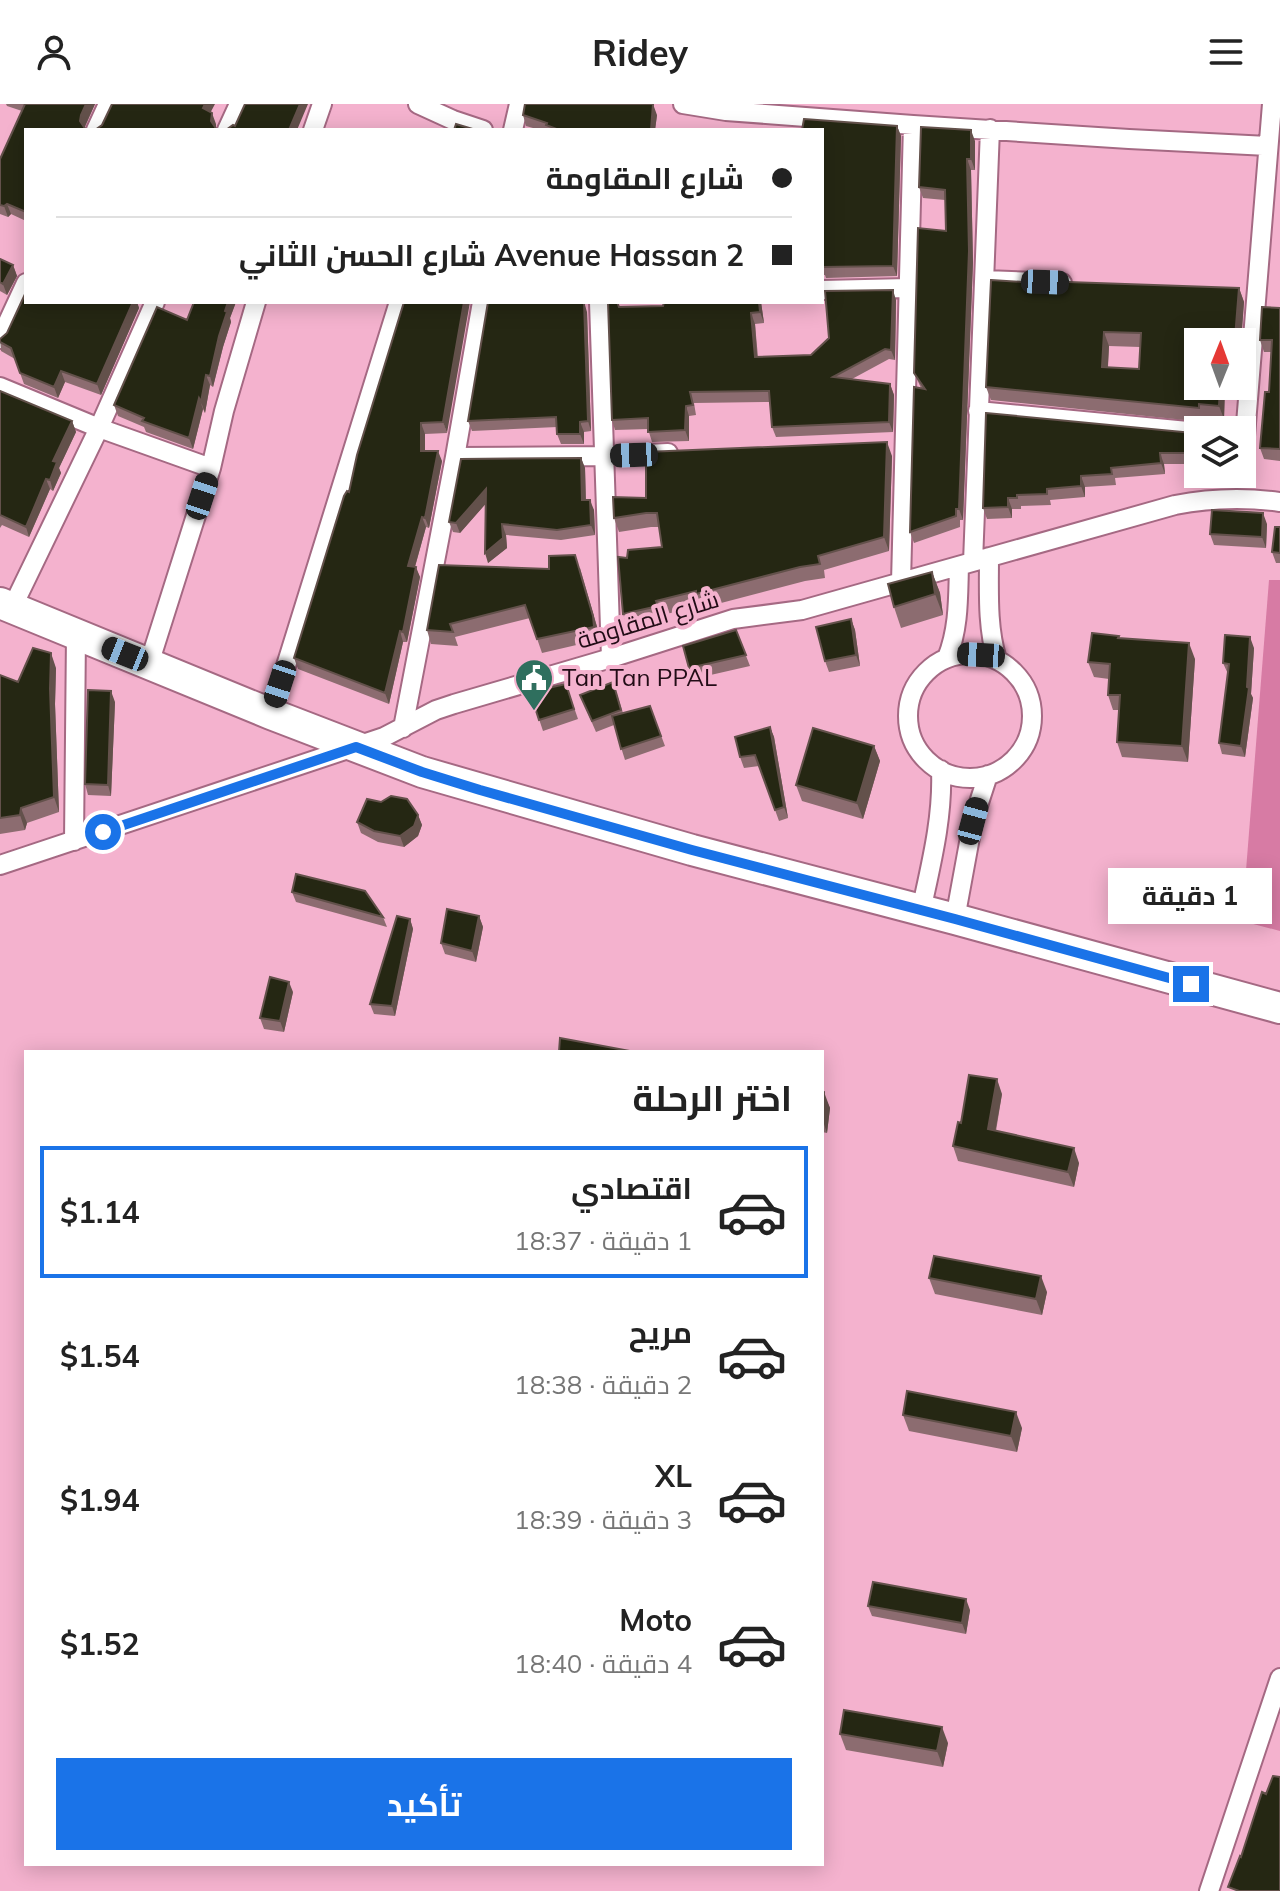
<!DOCTYPE html>
<html lang="ar">
<meta charset="utf-8">
<style>
body{margin:0;font-family:Mulish,Cairo,sans-serif;background:#f2f2f2;color:#222;direction:rtl;height:100vh;display:flex;flex-direction:column;font-size:30px;white-space:nowrap}
*{box-sizing:border-box;margin:0}
p{font-size:26px;color:#767676}
.icon{flex:none;width:44px;height:44px;fill:none;stroke:currentColor;stroke-width:2;stroke-linecap:round;stroke-linejoin:round}
.map{position:relative;flex:1;overflow:hidden;direction:ltr}
.panel{position:absolute;left:24px;top:946px;width:800px;height:816px;display:flex;flex-direction:column;background:#fff;border-radius:0px;box-shadow:0 4px 20px #0003;direction:rtl}
.panel>*{flex:none}
.banner{position:absolute;left:24px;top:24px;width:800px;height:176px;border-radius:0px;box-shadow:0 4px 20px #0003;direction:rtl;display:grid;align-content:center;height:176px;padding:0 32px;background:#fff}
.needle{width:52px;rotate:1deg}
.controls{position:absolute;left:1184px;top:224px;display:grid;gap:16px}
.controls a{display:grid;place-items:center;width:72px;height:72px;border-radius:0px;background:#fff;box-shadow:0 4px 20px #0003;font-size:40px}
.end{position:absolute;width:36px;height:36px;margin:-18px;border:10px solid #1a73e8;background:#fff;box-shadow:0 0 0 4px #fff}
.from{border-radius:50%}
.bubble{position:absolute;height:56px;border-radius:0px;background:#fff;box-shadow:0 4px 20px #0003;font-size:26px;font-weight:700;line-height:56px;text-align:center;direction:rtl}
.car{position:absolute;width:24px;height:48px;margin:-24px -12px;border-radius:10px;box-shadow:0 0 6px 2px #0007;background:linear-gradient(#222 24%,#8ab4d8 0 40%,#222 0 76%,#8ab4d8 0 86%,#222 0)}
.banner b{display:flex;align-items:center;gap:28px;height:76px;font-size:30px}
.banner b+b{border-top:2px solid #e0e0e0}
.banner i{width:20px;height:20px;background:#222}
ul{padding:0;list-style:none}
li{display:flex;align-items:center;gap:24px;height:132px;margin:0 16px 12px;padding:0 16px;border:4px solid transparent;border-radius:0px}
li div{flex:1}
li b{display:block;font-size:30px}
li em{font-style:normal;font-weight:700}
li.selected{border-color:#1a73e8}
li>.icon{width:72px;height:72px;stroke-width:1.5}
h2{padding:0 32px;font-size:36px;line-height:96px}
.action{display:flex;gap:16px;margin-top:auto;padding:16px 32px}
.action a{flex:1;height:92px;border-radius:0px;background:#1a73e8;color:#fff;font-size:32px;font-weight:700;line-height:92px;text-align:center}
header{display:flex;justify-content:space-between;align-items:center;height:104px;padding:0 32px;background:#fff;font-size:36px;font-weight:700}
.map>svg:first-child{display:block}
.green{fill:#d77ba4}
.lines{fill:none;stroke-linecap:round;stroke-linejoin:round}
.minor-casing{stroke:#a56983;stroke-width:22}
.primary-casing{stroke:#a56983;stroke-width:34}
.minor{stroke:#fff;stroke-width:18}
.primary{stroke:#fff;stroke-width:30}
.wall{fill:#8c6c70;fill-rule:evenodd}
.shaded-wall{fill:#63514b}
.building{fill:#252713;stroke:#63514b;stroke-width:2;fill-rule:evenodd}
.route{stroke:#1a73e8;stroke-width:10}
.labels{text-anchor:middle;stroke-width:8;stroke-linejoin:round;paint-order:stroke}
.street-label{font-size:24px;fill:#220c16;stroke:#f4b2ce}
.poi-label{font-size:24px;fill:#220c16;stroke:#f4b2ce;text-anchor:start}
</style>
<header><svg class="icon" aria-label="menu" viewBox="0 0 24 24"><path d="M4 6h16M4 12h16M4 18h16"/></svg>Ridey<svg class="icon" aria-label="person" viewBox="0 0 24 24"><circle cx="12" cy="8" r="4"/><path d="M4 21q1-7 8-7t8 7"/></svg></header>
<div class="map">
<svg width="1280" height="1787" viewBox="0 0 1280 1787">
<rect width="100%" height="100%" fill="#f4b2ce"/>
<path class="green" d="M1269 476H1280V827L1242 817Z"/>
<g class="lines">
<g class="minor-casing">
<path id="minor" d="M418 0 453 16 483 26
M683 0 726 7 913 21 1129 35 1268 42
M96 26 108 0
M227 26 239 0
M313 26 322 0
M513 26 519 0
M985 176 1062 179
M822 186 908 184
M599 198 611 554
M0 235 26 179
M0 283 99 324 211 364
M978 307 1198 328
M455 353 604 352 668 349
M1242 369 1272 0
M989 453C989 488 987 522 997 556
M973 458 990 25
M901 478 913 21
M12 504 99 324 155 198
M908 612a62 62 0 1 1 124 0a62 62 0 1 1-124 0Z
M947 554C959 524 958 494 959 462
M149 560 211 364 224 307 256 198
M271 610 399 198
M403 624 455 353 482 198
M74 737 76 530
M0 761 384 633 436 606 454 600 611 554 733 515 802 506 1175 401C1211 394 1244 393 1280 398
M921 807C931 760 943 714 941 666
M955 815 973 717 988 671
M1209 1787 1280 1574"/>
</g>
<g class="primary-casing">
<path id="primary" d="M0 499 271 610 422 668 692 746 955 815 1280 904"/>
</g>
<use href="#minor" class="minor"/>
<use href="#primary" class="primary"/>
</g>
<path class="wall" d="M6 0H95L85 23 26 26V117L11 110 8 113 0 110V55L22 7 7 2Z
M523 11H657L655 26H540L526 22Z
M897 22 901 32 897 172 826 174 825 171H822V26Z
M975 37V66H971L973 158 963 416H960V423L914 439 910 428 921 284 914 269 946 127 945 96 923 94 919 83Z
M0 155 13 161 17 172 7 191 0 187Z
M1040 179 1239 184 1244 198 1241 238H1198L1225 282 1224 315 1204 314V318L991 296 986 283ZM1109 242 1140 243 1139 265 1108 263Z
M896 196 895 256 889 255 852 275 890 280 894 291 893 328 776 333 772 323 770 298 694 299 696 311 689 312V337L652 338 648 325 615 326 612 316 619 203 663 202 664 198H761L764 219 755 220 758 253 811 251Z
M26 198H137L139 204 101 291 65 278 58 294 24 280 15 255 1 247 0 235 7 229Z
M194 198H236L230 214 231 218 223 243 213 283 210 281 205 309 203 305 193 345 146 328 144 323 118 312 114 301 187 216Z
M404 198 447 329 425 330V347L442 357 429 424 426 423 415 463 420 473 407 538H403L389 600 298 565 294 554 349 388Z
M1280 204V357L1264 355 1260 344 1269 288 1271 248H1264L1260 236Z
M587 208 591 327 584 328V340H561L557 330V323L472 327 468 317Z
M0 287 72 317 76 328 59 364 61 369 53 387 50 385 29 433 2 421 0 424Z
M986 309 1193 329 1198 328V360H1164L1165 370 1115 374 1116 381 1085 383V393L1050 396 1051 401 1021 402V405H1012V414L987 415 983 404Z
M892 352 889 447 824 466 825 474 805 477 702 504 701 502 662 511 663 516 628 524 623 510 627 454 662 443 659 423H651L619 428 614 414 646 394Z
M581 354 585 364 586 396 594 406 595 431 561 436 506 431 507 444 488 459 486 399 460 429 453 428 449 418 461 355Z
M1267 420 1266 444 1214 441 1210 430Z
M1280 423V459H1276L1272 448Z
M580 464 598 526V536L542 549 530 514 455 533 458 542 431 540 427 526 549 465Z
M932 468 940 489 943 511 901 524 894 503Z
M851 515 855 526 860 562 829 568 825 557Z
M736 526 750 562 693 575 689 564Z
M1119 532 1120 535 1195 555 1188 658 1122 653 1117 638 1119 606H1113L1108 591 1109 575 1094 573 1088 558Z
M1254 544 1251 590 1253 594 1245 653 1222 650 1219 639 1228 570 1223 559Z
M56 564 55 600 59 708 27 719 25 726 0 730V571L18 578Z
M613 578 623 609 650 602 665 642 625 656 614 621 596 628 580 591Z
M566 580 578 615 543 627 530 588Z
M115 598 111 692 88 691 85 680Z
M770 623 774 633 788 714 779 717 759 662 744 664 740 653Z
M874 642 880 657 863 715 802 697 796 681Z
M418 711 422 721 418 732 404 743 378 738 361 729 357 718Z
M292 788 383 813 387 823 296 798Z
M479 812 483 823 476 858 445 850 441 839Z
M410 815 413 825 395 912 374 910 370 900Z
M293 888 284 928 264 925 260 914Z
M822 987 830 1004 827 1029 822 1028Z
M1002 990 996 1027 1079 1059 1074 1083 958 1057 953 1042 961 1019Z
M929 1174 1047 1188 1042 1211 935 1190Z
M903 1311 1022 1324 1017 1348 909 1327Z
M868 1502 970 1506 966 1530 872 1512Z
M840 1630 948 1639 943 1663 846 1646Z"/>
<path class="shaded-wall" d="M86 0H95L85 22 84 26 80 17 81 11Z
M205 0H215L207 15 203 4Z
M300 0H308L297 26H289Z
M653 0 657 11 655 26H651Z
M212 9 216 20V26L211 17Z
M897 22 901 32 897 172 893 162Z
M971 26 975 37V66L971 55Z
M967 55 971 66 973 158 963 416 959 405Z
M7 100 11 110 8 113 4 102Z
M13 161 17 172 7 191 3 180Z
M1239 184 1244 198 1241 238H1237L1235 234Z
M893 186 896 196 895 256 891 246Z
M132 198H137L139 204 101 291 97 280Z
M228 198H236L230 214 231 218 223 243 213 283 210 272Z
M464 198H470L447 329 443 318Z
M584 198 587 208 591 327 588 317Z
M759 198H761L764 219 760 208Z
M751 209 755 220 758 264 755 253Z
M1104 228 1109 242 1107 276 1102 263Z
M61 267 65 278 58 294 54 283Z
M206 271 210 281 205 309 201 298Z
M890 280 894 291 893 328 889 318Z
M1220 282H1225L1224 315 1219 302Z
M199 294 203 305 193 345 189 334Z
M686 302 689 312V337L685 326Z
M72 317 76 328 59 364 61 369 53 387 50 376 53 357Z
M580 318 584 328V340L580 330Z
M421 319 425 330V357L421 347Z
M887 338 892 352 889 447 884 433Z
M438 347 442 357 429 424 425 414Z
M1160 349 1164 360 1165 370 1161 359Z
M581 354 585 364 586 406 582 396Z
M1081 372 1085 383V393L1081 382Z
M46 375 50 385 29 433 26 423Z
M486 385 490 395 460 429 456 419Z
M1008 394 1012 405V414L1008 403Z
M590 396 594 406 595 431 591 421Z
M1263 409 1267 420 1266 444 1262 433Z
M422 413 426 423 412 473 408 462Z
M502 420 506 431 507 444 488 459 485 449Z
M575 451 598 526V536L594 523Z
M416 463 420 473 407 538 403 528Z
M932 468 940 489 943 511 935 490Z
M851 515 855 526 860 562 856 551Z
M400 527 403 538 389 600 385 589Z
M1250 533 1254 544 1251 590 1253 594 1245 653 1241 642Z
M1189 539 1195 555 1188 658 1182 642Z
M51 549 56 564 55 600 59 708 54 693 50 585Z
M111 587 115 598 111 692 108 681Z
M770 623 774 633 788 714 784 703Z
M874 642 880 657 863 715 857 699Z
M21 704 27 719 25 726 20 711Z
M418 711 422 721 418 732 404 743 400 732Z
M479 812 483 823 476 858 472 847Z
M410 815 413 825 395 912 392 902Z
M289 878 293 888 284 928 280 917Z
M997 975 1002 990 993 1040 988 1025Z
M824 988 830 1004 827 1029 822 1014Z
M1074 1044 1079 1059 1074 1083 1068 1068Z
M1041 1172 1047 1188 1042 1211 1036 1195Z
M1016 1308 1022 1324 1017 1348 1011 1332Z
M966 1495 970 1506 966 1530 962 1519Z
M942 1623 948 1639 943 1663 937 1647Z"/>
<path class="building" d="M25 0H86L81 11 80 17 86 26H89H26V108L7 100 4 102 0 101V55Z
M112 0H205L203 4 212 9 211 17 217 26H220H95L102 21Z
M245 0H300L289 26H226L233 21 235 22Z
M525 0H653L651 26H559L546 21 547 19 523 11Z
M804 15 897 22 893 162 822 163V26H802Z
M456 20 476 26H454Z
M921 23 971 26V55H967L969 147 959 405H956V412L910 428 914 283 925 285 914 269 918 124 946 127 945 86 919 83Z
M0 155 13 161 3 180 0 178Z
M991 176 1040 179V177L1239 184 1235 234 1222 233V238H1198V282H1220L1219 302 1199 300V304L986 283ZM1104 228 1141 229 1139 265 1102 263Z
M893 186 891 246 885 245 833 273 890 280 889 318 772 323 769 287 690 288 693 301 686 302 685 326 648 328V314L612 316 608 198H617L619 203 663 202 664 198H759L760 208 751 209 755 253 811 251 829 234 825 187Z
M26 188V198H133L97 280 61 267 54 283 20 269 11 244 0 238V235L7 229Z
M194 198H228L225 207 227 208 219 232 210 272 206 271 201 298 199 294 189 334 142 317 144 314 114 301 157 203 187 216Z
M404 198H464L443 318 421 319V347H438L425 414 422 413 408 462 416 463 403 528 400 527 385 589 294 554 344 392 347 387 349 388 357 351Z
M488 198H584L588 317 580 318V330H557L556 313 468 317Z
M1262 203 1280 204V345L1260 344 1265 288H1269L1272 236H1260Z
M0 287 72 317 53 357 57 358 50 376 46 375 26 423 0 411Z
M986 309 1193 329 1198 328V349H1160L1161 359 1111 364 1112 370 1081 372V382L1047 385V390L1017 391V394H1008V403L983 404Z
M887 338 884 433 818 452 820 460 800 463 696 490V487L656 497 658 502 623 510 618 453 627 454 628 446 662 443 657 409H646L614 414 613 393 646 394V348Z
M581 354 582 396H590L591 421 557 426 502 420 503 434 485 449 486 385 456 419 449 418 461 355Z
M1212 406 1263 409 1262 433 1210 430Z
M1275 423H1280V449L1272 448Z
M575 451 593 512 594 523 537 535 525 501 450 520 453 528 427 526 439 461 549 465V452Z
M932 468 935 490 894 503 888 480Z
M851 515 856 551 825 557 816 523Z
M736 526 746 551 689 564 683 542Z
M1092 529 1119 532 1118 534 1189 539 1182 642 1117 638 1120 591H1108L1110 560 1088 558Z
M1225 531 1250 533 1247 583 1249 584 1241 642 1219 639 1229 560 1223 559Z
M33 544 51 549 50 585 54 693 21 704 20 711 0 714V571L18 578Z
M613 578 621 606 592 617 580 591Z
M566 580 574 605 539 616 530 588Z
M88 586 111 587 108 681 85 680Z
M650 602 661 632 621 645 612 612Z
M770 623 784 703 775 706 755 651 740 653 735 633Z
M813 624 874 642 857 699 796 681Z
M391 692 407 695 418 711 414 722 400 732 374 727 357 718 367 695 381 698Z
M296 770 365 787 383 813 292 788Z
M447 805 479 812 472 847 441 839Z
M397 812 410 815 392 902 370 900Z
M270 873 289 878 280 917 260 914Z
M560 934 635 948H559Z
M969 971 997 975 988 1025 1074 1044 1068 1068 953 1042 958 1018 961 1019Z
M822 987 824 988 822 1008Z
M934 1152 1041 1172 1036 1195 929 1174Z
M907 1287 1016 1308 1011 1332 903 1311Z
M873 1478 966 1495 962 1519 868 1502Z
M844 1606 942 1623 937 1647 840 1630Z
M1273 1672 1280 1673V1787H1239L1228 1783 1240 1752 1241 1753 1262 1688 1266 1690Z"/>
<g class="lines">
<path class="route" d="M103 728 356 643 422 668 480 686 692 746 955 815 1191 880"/>
</g>
<defs>
<g id="civic-pin" transform="scale(2)"><path d="M0 17L-7.5 6A9.5 9.5 0 1 1 7.5 6Z" fill="#2f6f5e" stroke="#f4b2ce"/><path d="M-.6-6.5H3V-4.5H.6V-3L4-1V1h2V6H-6V1h2V-1L-.6-3ZM-1.2 2.5V6h2.4V2.5Z" fill="#fff"/></g>
</defs>
<g fill-rule="evenodd">
<use href="#civic-pin" x="534" y="574"/>
</g>
<g class="labels">
<g class="street-label">
<text transform="translate(648 516) rotate(-17)" y="8">شارع المقاومة</text>
</g>
<g class="poi-label">
<text x="562" y="582">Tan Tan PPAL</text>
</g>
</g>
</svg>
<div class="controls">
<a><svg class="needle" viewBox="-14 -14 28 28"><path d="M0-13l5 13h-10z" fill="#e53935"/><path d="M0 13l5-13h-10z" fill="#767676"/></svg></a>
<a><svg class="icon" aria-label="layers" viewBox="0 0 24 24"><path d="M12 4l9 5-9 5-9-5zM3 14l9 5 9-5"/></svg></a>
</div>
<i class="end from" style="left:103px;top:728px"></i>
<i class="end" style="left:1191px;top:880px"></i>
<div class="bubble" style="left:1108px;top:764px;width:164px">1 دقيقة</div>
<i class="car" style="left:1045px;top:178px;rotate:92deg"></i>
<i class="car" style="left:634px;top:351px;rotate:268deg"></i>
<i class="car" style="left:202px;top:392px;rotate:18deg"></i>
<i class="car" style="left:125px;top:550px;rotate:292deg"></i>
<i class="car" style="left:981px;top:551px;rotate:273deg"></i>
<i class="car" style="left:280px;top:580px;rotate:198deg"></i>
<i class="car" style="left:973px;top:717px;rotate:15deg"></i>
<div class="banner">
<b><i class="from"></i>شارع المقاومة</b>
<b><i></i>Avenue Hassan 2 شارع الحسن الثاني</b>
</div>
<section class="panel">
<h2>اختر الرحلة</h2>
<ul>
<li class="selected"><svg class="icon" aria-label="car" viewBox="0 0 24 24"><path d="M5 17H2v-5l4-1 3-4h7l3 4 3 1v5h-3M9 17h6M6 11h13"/><circle cx="7" cy="17" r="2"/><circle cx="17" cy="17" r="2"/></svg><div><b>اقتصادي</b><p>1 دقيقة · 18:37</p></div><em>$1.14</em></li>
<li><svg class="icon" aria-label="car" viewBox="0 0 24 24"><path d="M5 17H2v-5l4-1 3-4h7l3 4 3 1v5h-3M9 17h6M6 11h13"/><circle cx="7" cy="17" r="2"/><circle cx="17" cy="17" r="2"/></svg><div><b>مريح</b><p>2 دقيقة · 18:38</p></div><em>$1.54</em></li>
<li><svg class="icon" aria-label="car" viewBox="0 0 24 24"><path d="M5 17H2v-5l4-1 3-4h7l3 4 3 1v5h-3M9 17h6M6 11h13"/><circle cx="7" cy="17" r="2"/><circle cx="17" cy="17" r="2"/></svg><div><b>XL</b><p>3 دقيقة · 18:39</p></div><em>$1.94</em></li>
<li><svg class="icon" aria-label="car" viewBox="0 0 24 24"><path d="M5 17H2v-5l4-1 3-4h7l3 4 3 1v5h-3M9 17h6M6 11h13"/><circle cx="7" cy="17" r="2"/><circle cx="17" cy="17" r="2"/></svg><div><b>Moto</b><p>4 دقيقة · 18:40</p></div><em>$1.52</em></li>
</ul>
<div class="action"><a>تأكيد</a></div>
</section>
</div>
